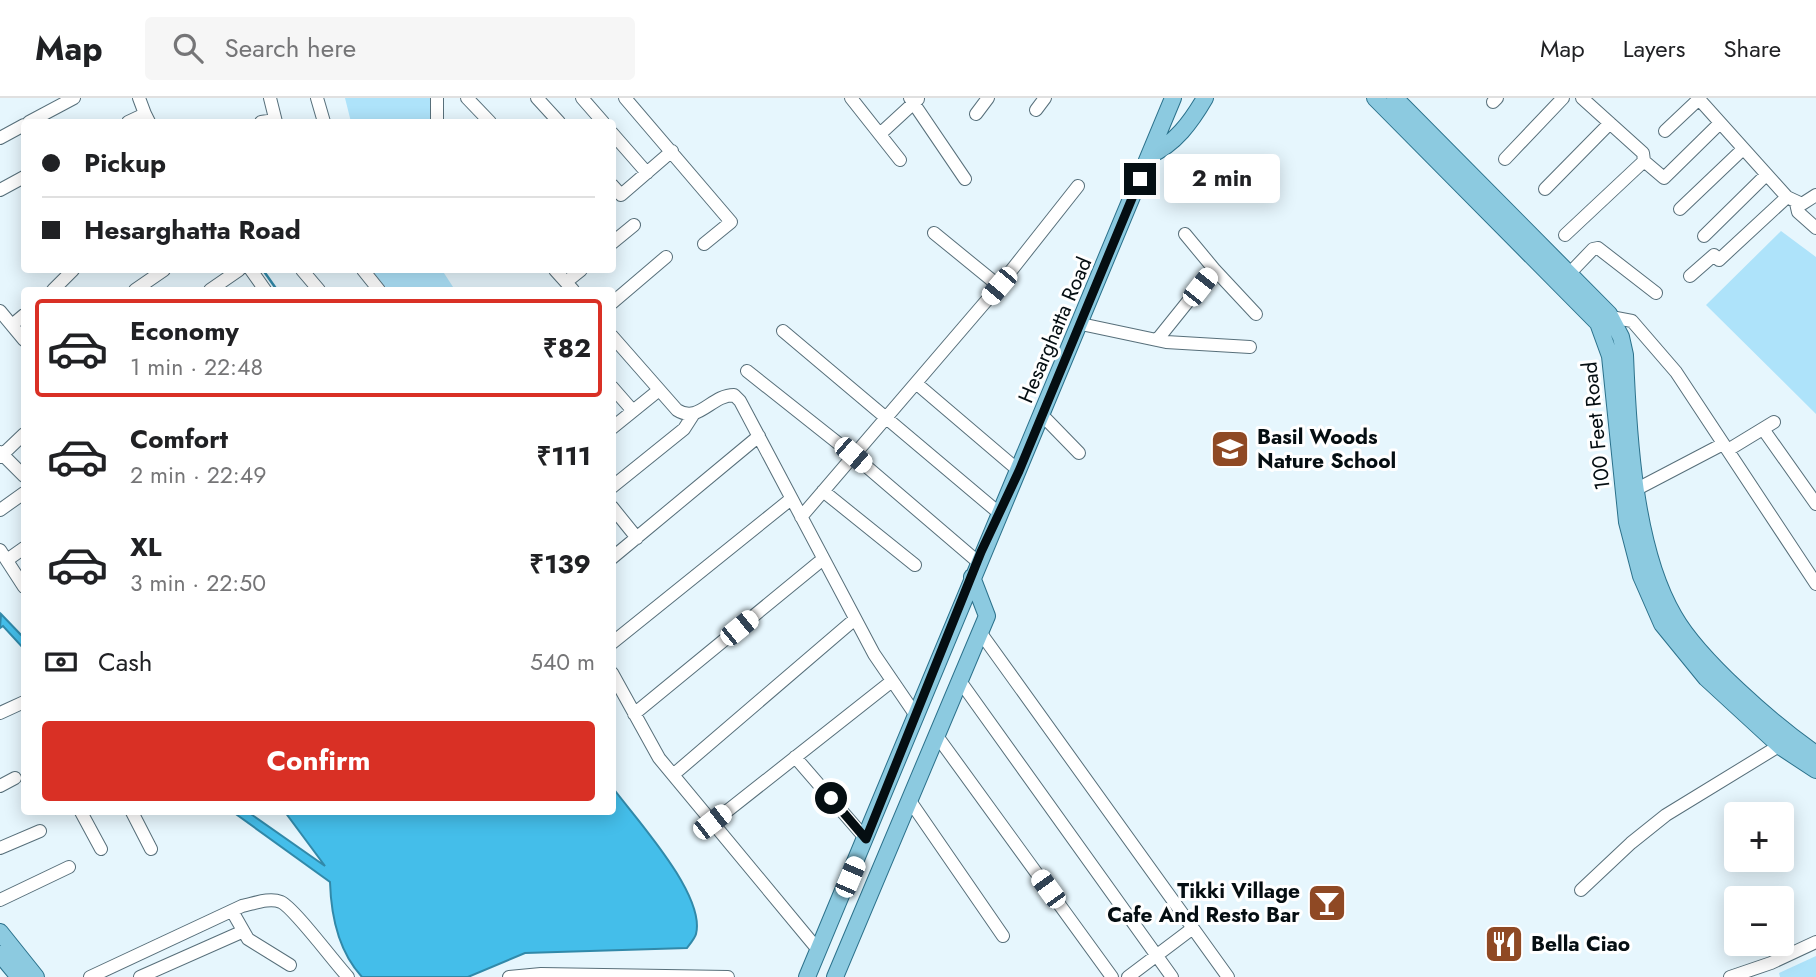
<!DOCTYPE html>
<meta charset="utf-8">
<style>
body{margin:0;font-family:Jost,sans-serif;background:#f6f6f6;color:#202124;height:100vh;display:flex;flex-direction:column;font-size:26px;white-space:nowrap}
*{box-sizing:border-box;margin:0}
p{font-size:23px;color:#757577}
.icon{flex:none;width:38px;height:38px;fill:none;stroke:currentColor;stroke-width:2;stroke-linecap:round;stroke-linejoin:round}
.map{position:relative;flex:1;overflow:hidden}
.details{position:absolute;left:21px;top:189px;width:595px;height:528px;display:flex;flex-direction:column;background:#fff;border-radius:7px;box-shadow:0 4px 18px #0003}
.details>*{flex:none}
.banner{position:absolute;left:21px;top:21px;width:595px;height:154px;border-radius:7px;box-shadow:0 4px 18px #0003;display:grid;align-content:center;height:154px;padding:0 21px;background:#fff}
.controls{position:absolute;left:1724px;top:704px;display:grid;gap:14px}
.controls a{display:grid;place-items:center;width:70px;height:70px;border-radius:7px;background:#fff;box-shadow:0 4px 18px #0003;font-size:35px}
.end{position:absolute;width:32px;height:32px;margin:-16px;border:9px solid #050e12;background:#fff;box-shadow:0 0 0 4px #fff}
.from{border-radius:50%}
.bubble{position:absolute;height:49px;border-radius:7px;background:#fff;box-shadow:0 4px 18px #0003;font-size:23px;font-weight:700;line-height:49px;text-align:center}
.car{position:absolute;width:21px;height:42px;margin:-21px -10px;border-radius:9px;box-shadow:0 0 5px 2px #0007;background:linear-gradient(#fff 24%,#345 0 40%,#fff 0 76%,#345 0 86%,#fff 0)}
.banner b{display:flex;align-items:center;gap:24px;height:66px;font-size:26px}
.banner b+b{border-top:2px solid #e0e0e0}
.banner i{width:18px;height:18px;background:#202124}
ul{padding:12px 0 0;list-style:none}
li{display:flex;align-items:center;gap:21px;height:98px;margin:0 14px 10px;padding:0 7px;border:4px solid transparent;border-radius:7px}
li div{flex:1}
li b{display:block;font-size:26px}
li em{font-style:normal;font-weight:700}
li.active{border-color:#d93025}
li>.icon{width:63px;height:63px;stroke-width:1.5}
.pay{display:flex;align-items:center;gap:18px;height:77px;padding:0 21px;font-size:26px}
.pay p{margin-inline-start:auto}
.button{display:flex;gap:14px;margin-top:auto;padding:14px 21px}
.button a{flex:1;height:80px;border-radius:7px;background:#d93025;color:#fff;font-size:28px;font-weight:700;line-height:80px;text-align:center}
header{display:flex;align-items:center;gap:42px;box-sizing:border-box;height:98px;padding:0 35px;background:#fff;border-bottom:2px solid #e0e0e0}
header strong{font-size:33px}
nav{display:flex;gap:38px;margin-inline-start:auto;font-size:24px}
.search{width:490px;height:63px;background:#f6f6f6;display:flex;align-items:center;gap:18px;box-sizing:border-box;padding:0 24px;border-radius:7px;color:#757577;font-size:26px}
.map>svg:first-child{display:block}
.green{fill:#aee3fa}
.water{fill:#44beea;stroke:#3189a9;stroke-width:2}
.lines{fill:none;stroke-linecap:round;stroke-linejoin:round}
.stream{stroke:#3189a9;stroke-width:2.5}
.minor-casing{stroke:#576f7a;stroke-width:14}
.major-casing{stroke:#2b718b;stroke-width:18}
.minor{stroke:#fff;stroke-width:12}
.major{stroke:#8ccae0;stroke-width:16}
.route{stroke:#050e12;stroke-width:9}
.labels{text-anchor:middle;stroke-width:6;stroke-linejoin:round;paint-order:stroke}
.street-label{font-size:21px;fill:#050e12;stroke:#fff}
.poi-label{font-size:21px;font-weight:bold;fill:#050e12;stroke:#fff;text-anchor:start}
</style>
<header>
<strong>Map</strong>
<div class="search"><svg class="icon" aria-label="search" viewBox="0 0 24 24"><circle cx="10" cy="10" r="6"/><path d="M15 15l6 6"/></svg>Search here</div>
<nav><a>Map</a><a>Layers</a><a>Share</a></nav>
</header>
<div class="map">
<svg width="1816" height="879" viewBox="0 0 1816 879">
<rect width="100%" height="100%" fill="#e6f6fd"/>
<path class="green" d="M345 0H430V24H351Z
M1781 133 1816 159V316L1706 207Z
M370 172H442L455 192H387Z
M1816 858V879H1780L1779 875Z"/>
<path class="water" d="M1 516 24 540V551L3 528 0 530Z
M613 690C636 721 706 797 696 836 695 840 690 846 687 850L525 855 468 879H362C339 854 331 818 330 784L233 714H248L325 768 285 714H612Z"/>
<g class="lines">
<path class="stream" d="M263 172 277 192"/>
<g class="minor-casing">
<path id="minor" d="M139 0 145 16
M270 0 276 24
M317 0 324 24
M467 0 490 24
M537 0 559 24
M582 0 603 24
M625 0 731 124 704 146
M851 0 900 62
M910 0 965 81
M1493 4 1497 0
M1036 12 1045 0
M976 16 988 0
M29 24 74 0
M128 24 145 16 149 24
M261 24 275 22
M437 24V0
M1665 33 1699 1
M612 35 647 75
M880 36 918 1
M0 40 24 27
M1505 61 1563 0
M1644 63 1664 80 1720 25
M612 87 621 97 672 53
M1545 91 1610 25
M0 92 24 79
M1787 99 1802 106 1816 97
M1796 105 1798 114 1816 130
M1680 111 1743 51
M934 135 999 188
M1185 136 1214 171
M1565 137 1644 63 1643 55 1582 0
M1704 138 1766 77
M612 145 634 127
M251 172 265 192
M302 172 319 192
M363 172 379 192
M555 172 573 192
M1569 176 1593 151 1598 150 1656 195
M1690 178 1714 157 1719 162 1787 99 1698 0
M566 184 581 172
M53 192 73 172
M135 192 164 172
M210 192 239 172
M612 205 666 159
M0 213 24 242
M1604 222 1611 219 1632 223 1676 274 1816 486
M1081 226 1166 244 1250 249
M12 227 24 217
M783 233 999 415
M612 238 677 312C699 326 711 297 734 297L740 303 874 556 917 619
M1157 242 1214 171 1256 216
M747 273 853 357 978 464
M917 286 1019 373
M612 289 633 313
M1042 317 1079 355
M612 330 659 292
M1763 331 1816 406
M1728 352 1774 324
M0 354 24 378
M0 359 24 336
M612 389 684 331 693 317
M1637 391 1723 346
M823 393 915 467
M612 409 637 440
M0 412 24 395
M801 419 999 188 1078 88
M0 452 24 489
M612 460 759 338
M7 462 24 450
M980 534 1228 879
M612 545 791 401
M612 575 659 660 819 853
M960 583 1172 879
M0 615 24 604
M634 616 823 461
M937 638 1112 879
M795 659 866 741
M673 677 855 521
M0 688 15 680
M910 703 1003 838
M81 714 101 751
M132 714 151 751
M712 725 892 583
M0 750 40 733
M1581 792 1631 745 1666 717 1787 643
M0 802 69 769
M232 813 248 841 290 867
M90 879 242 808C253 806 269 799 281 804 294 810 334 864 348 879
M140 879 237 836
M509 879 541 876 728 879
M1128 879 1193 830
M1730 879 1771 865 1816 844"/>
</g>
<g class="major-casing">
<path id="major" d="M1375 0 1598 225 1610 258 1627 424 1641 478 1662 526 1706 580 1781 649 1816 672
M1395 0 1609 216 1621 239 1625 257C1628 335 1634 450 1674 518 1699 562 1774 627 1816 656
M1150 57C1175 46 1191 24 1205 0
M0 834 36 879
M0 856 19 879
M807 879 1173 0
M835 879 987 518 972 479"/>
</g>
<use href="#minor" class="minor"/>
<use href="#major" class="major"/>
</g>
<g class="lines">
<path class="route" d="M831 700 866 741 981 454 1019 373 1140 81"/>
</g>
<defs>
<g id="school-square" transform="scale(2.0125)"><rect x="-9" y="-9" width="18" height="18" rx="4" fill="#8f4924" stroke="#fff"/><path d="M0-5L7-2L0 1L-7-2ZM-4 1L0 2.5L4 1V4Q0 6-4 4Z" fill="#fff"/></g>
<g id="bar-square" transform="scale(2.0125)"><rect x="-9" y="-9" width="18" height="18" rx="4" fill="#8f4924" stroke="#fff"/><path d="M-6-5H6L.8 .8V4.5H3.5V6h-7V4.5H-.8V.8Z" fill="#fff"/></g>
<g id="restaurant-square" transform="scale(2.0125)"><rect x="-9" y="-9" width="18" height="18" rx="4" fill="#8f4924" stroke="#fff"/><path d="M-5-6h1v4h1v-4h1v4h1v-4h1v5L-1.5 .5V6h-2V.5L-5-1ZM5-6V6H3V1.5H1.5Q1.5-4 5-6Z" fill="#fff"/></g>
</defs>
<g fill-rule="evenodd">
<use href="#school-square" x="1230" y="351"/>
<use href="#bar-square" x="1327" y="805"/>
<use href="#restaurant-square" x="1504" y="846"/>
</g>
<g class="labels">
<g class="street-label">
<text transform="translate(1055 232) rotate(-67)" y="7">Hesarghatta Road</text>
<text transform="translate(1596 328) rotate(-96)" y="7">100 Feet Road</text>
</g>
<g class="poi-label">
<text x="1257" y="346">Basil Woods<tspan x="1257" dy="24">Nature School</tspan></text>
<text x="1300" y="800" text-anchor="end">Tikki Village<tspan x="1300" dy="24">Cafe And Resto Bar</tspan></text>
<text x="1531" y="853">Bella Ciao</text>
</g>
</g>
</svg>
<div class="controls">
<a>+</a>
<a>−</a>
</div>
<i class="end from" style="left:831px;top:700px"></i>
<i class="end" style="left:1140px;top:81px"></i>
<div class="bubble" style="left:1164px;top:56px;width:116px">2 min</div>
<i class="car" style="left:999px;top:188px;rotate:220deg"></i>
<i class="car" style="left:1200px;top:189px;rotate:38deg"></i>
<i class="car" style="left:853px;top:357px;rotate:131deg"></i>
<i class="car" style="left:739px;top:530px;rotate:51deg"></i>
<i class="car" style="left:712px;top:724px;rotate:52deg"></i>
<i class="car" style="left:850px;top:779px;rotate:23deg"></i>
<i class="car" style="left:1048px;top:791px;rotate:324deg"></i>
<div class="banner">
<b><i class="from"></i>Pickup</b>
<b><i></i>Hesarghatta Road</b>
</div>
<section class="details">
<ul>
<li class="active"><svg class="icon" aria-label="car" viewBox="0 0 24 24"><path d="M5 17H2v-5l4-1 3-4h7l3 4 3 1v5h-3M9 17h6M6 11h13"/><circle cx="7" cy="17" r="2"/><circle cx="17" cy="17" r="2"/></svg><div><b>Economy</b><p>1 min · 22:48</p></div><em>₹82</em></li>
<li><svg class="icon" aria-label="car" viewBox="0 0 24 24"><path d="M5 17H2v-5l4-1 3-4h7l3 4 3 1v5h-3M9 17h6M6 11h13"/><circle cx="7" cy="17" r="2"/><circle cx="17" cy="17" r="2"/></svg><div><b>Comfort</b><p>2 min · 22:49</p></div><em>₹111</em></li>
<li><svg class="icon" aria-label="car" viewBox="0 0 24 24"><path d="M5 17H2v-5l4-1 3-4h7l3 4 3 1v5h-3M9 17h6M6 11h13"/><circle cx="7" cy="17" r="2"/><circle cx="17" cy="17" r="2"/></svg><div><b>XL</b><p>3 min · 22:50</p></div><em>₹139</em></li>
</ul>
<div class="pay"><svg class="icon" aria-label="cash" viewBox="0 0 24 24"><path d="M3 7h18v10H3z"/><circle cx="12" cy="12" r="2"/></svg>Cash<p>540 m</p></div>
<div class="button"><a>Confirm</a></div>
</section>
</div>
